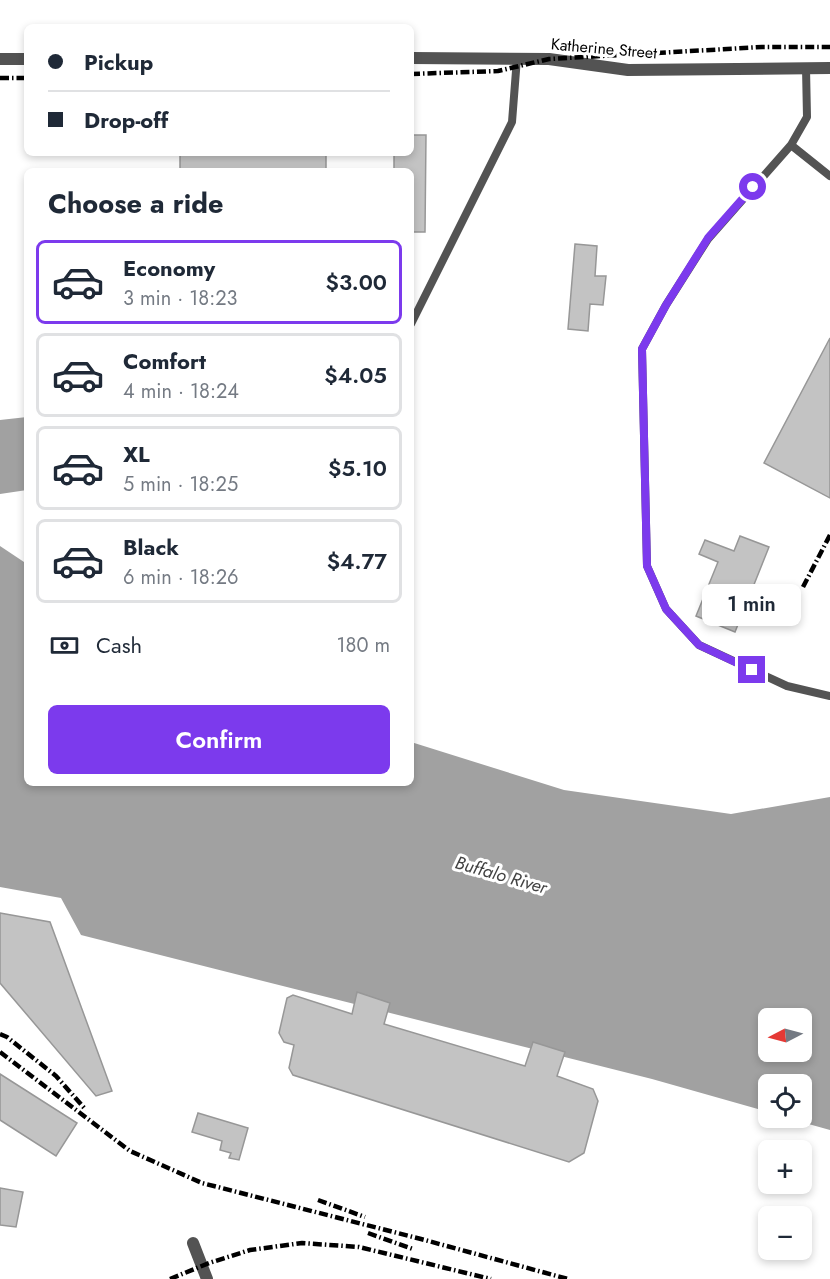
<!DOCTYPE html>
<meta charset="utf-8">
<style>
body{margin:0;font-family:Jost,sans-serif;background:#f2f2f3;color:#1f2937;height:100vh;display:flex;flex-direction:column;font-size:22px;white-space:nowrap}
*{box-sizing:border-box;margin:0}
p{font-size:20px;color:#747a83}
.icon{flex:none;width:33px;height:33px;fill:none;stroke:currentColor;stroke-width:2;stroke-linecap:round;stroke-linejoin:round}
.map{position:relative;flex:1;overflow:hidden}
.side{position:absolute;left:24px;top:168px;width:390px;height:618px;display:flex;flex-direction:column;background:#fff;border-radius:9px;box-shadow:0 3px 9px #0003}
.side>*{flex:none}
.banner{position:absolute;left:24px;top:24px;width:390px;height:132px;border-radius:9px;box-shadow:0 3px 9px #0003;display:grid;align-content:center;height:132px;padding:0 24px;background:#fff}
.needle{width:39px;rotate:264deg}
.fabs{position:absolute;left:758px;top:1008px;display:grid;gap:12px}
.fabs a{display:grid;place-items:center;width:54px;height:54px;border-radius:9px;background:#fff;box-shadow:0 3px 9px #0003;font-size:30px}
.end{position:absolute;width:27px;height:27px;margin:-14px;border:8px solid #7c3aed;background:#fff;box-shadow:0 0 0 3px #fff}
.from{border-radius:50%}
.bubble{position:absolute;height:42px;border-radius:9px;background:#fff;box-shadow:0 3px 9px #0003;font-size:20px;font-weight:600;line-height:42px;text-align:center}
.banner b{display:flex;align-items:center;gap:21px;height:57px;font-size:22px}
.banner b+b{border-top:2px solid #e0e1e3}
.banner i{width:15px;height:15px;background:#1f2937}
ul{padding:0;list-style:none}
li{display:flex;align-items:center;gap:18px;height:84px;margin:0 12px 9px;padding:0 12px;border:3px solid #e0e1e3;border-radius:9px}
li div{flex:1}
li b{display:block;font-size:22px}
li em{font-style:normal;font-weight:600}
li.active{border-color:#7c3aed}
li>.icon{width:54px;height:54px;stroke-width:1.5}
h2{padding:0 24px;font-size:27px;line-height:72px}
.pay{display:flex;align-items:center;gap:15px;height:66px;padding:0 24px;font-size:22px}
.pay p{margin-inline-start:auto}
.action{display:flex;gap:12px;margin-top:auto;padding:12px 24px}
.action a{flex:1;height:69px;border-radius:9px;background:#7c3aed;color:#fff;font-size:24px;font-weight:600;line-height:69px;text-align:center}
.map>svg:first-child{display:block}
.water{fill:#a1a1a1;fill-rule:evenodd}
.building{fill:#c3c3c3;stroke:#979797;stroke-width:1.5}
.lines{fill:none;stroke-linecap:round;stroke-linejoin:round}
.lane{stroke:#535353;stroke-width:8}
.street{stroke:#535353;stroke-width:12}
.rail{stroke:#000;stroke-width:4.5;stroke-dasharray:9 3 1.5 3;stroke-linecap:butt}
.route{stroke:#7c3aed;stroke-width:8}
.labels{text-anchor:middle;stroke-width:6;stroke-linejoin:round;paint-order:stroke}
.street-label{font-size:16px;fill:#000;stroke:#fff}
.water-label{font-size:18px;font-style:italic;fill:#424242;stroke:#fff}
</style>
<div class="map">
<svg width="830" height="1279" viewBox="0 0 830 1279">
<rect width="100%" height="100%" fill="#fff"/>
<path class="water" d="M27 417V490L0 494V420Z
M0 546 27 564V783H411V742L564 790 731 814 830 797V1130L787 1118H801V1084H768V1112L652 1079 81 935 61 898 0 887ZM768 1018H801V1052H768Z"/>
<path class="building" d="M411 135H426L425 232H411V171H394V153H411Z
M180 153H326V171H180Z
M575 244 597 246 595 276H606L603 305 590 304 588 331 568 329Z
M830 338V498L764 463Z
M740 536 769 547 735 632 696 616 718 562 699 554 705 540 734 551Z
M0 913 50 922 112 1091 96 1096 0 983Z
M357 992 390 1003 384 1024 525 1066 533 1042 565 1052 557 1076 593 1089 598 1101 584 1153 569 1162 293 1075 289 1068 294 1045 284 1042 279 1033 287 998 293 995 352 1014Z
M0 1074 77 1123 56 1156 0 1120Z
M198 1113 248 1128 239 1160 229 1158 231 1153 220 1150 222 1141 192 1132Z
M0 1188 23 1192 16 1227 0 1225Z"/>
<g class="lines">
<path class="lane" d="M806 68 807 117 791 145 708 239 666 305 642 349 647 566 666 609 699 645 787 686 830 696
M791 145 830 176
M411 324 512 122 517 58"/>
<path class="street" d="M411 58 549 59 628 70 830 68
M0 59H27
M193 1243 207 1279"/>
<path class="rail" d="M411 74 498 71 549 59 762 47H830
M0 78H27
M803 587 830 535
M0 1034 7 1037 56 1076 86 1110
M0 1052 130 1151 202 1183 421 1239 568 1279
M318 1200 365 1217
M368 1233 413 1249
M170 1279 209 1263 250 1250 302 1243 359 1247 491 1279"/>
</g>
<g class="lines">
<path class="route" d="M752 670 699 645 666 609 647 566 642 349 666 305 708 238 753 187"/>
</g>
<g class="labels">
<g class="street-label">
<text transform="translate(604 48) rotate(5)" y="6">Katherine Street</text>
</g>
<g class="water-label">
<text transform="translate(501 875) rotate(16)" y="6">Buffalo River</text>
</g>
</g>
</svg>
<div class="fabs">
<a><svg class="needle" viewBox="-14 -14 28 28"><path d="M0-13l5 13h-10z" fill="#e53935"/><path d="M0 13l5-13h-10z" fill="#747a83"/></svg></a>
<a><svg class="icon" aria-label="locate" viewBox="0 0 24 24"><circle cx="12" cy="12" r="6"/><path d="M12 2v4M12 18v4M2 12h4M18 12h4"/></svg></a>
<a>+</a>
<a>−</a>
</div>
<i class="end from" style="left:753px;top:187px"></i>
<i class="end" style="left:752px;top:670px"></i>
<div class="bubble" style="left:702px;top:584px;width:99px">1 min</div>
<div class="banner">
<b><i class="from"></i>Pickup</b>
<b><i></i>Drop-off</b>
</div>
<section class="side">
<h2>Choose a ride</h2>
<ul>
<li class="active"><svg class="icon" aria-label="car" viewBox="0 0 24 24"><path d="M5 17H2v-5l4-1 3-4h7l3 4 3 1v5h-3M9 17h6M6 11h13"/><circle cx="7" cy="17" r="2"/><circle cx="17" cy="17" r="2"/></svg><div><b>Economy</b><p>3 min · 18:23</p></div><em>$3.00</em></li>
<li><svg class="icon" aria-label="car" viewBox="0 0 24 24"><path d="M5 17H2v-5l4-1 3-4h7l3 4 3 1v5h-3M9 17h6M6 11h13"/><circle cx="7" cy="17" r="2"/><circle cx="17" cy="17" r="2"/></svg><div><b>Comfort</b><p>4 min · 18:24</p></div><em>$4.05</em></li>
<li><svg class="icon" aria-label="car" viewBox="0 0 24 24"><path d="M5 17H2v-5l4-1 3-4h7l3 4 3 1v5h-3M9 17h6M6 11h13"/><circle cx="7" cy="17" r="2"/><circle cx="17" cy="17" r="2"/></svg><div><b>XL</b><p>5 min · 18:25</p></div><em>$5.10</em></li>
<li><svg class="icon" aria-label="car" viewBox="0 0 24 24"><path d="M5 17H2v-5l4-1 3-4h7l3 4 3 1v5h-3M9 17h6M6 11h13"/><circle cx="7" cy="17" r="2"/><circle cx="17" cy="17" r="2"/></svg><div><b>Black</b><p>6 min · 18:26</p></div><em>$4.77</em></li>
</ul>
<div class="pay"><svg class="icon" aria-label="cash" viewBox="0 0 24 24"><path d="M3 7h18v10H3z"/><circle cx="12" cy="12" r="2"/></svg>Cash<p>180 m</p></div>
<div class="action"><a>Confirm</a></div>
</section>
</div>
